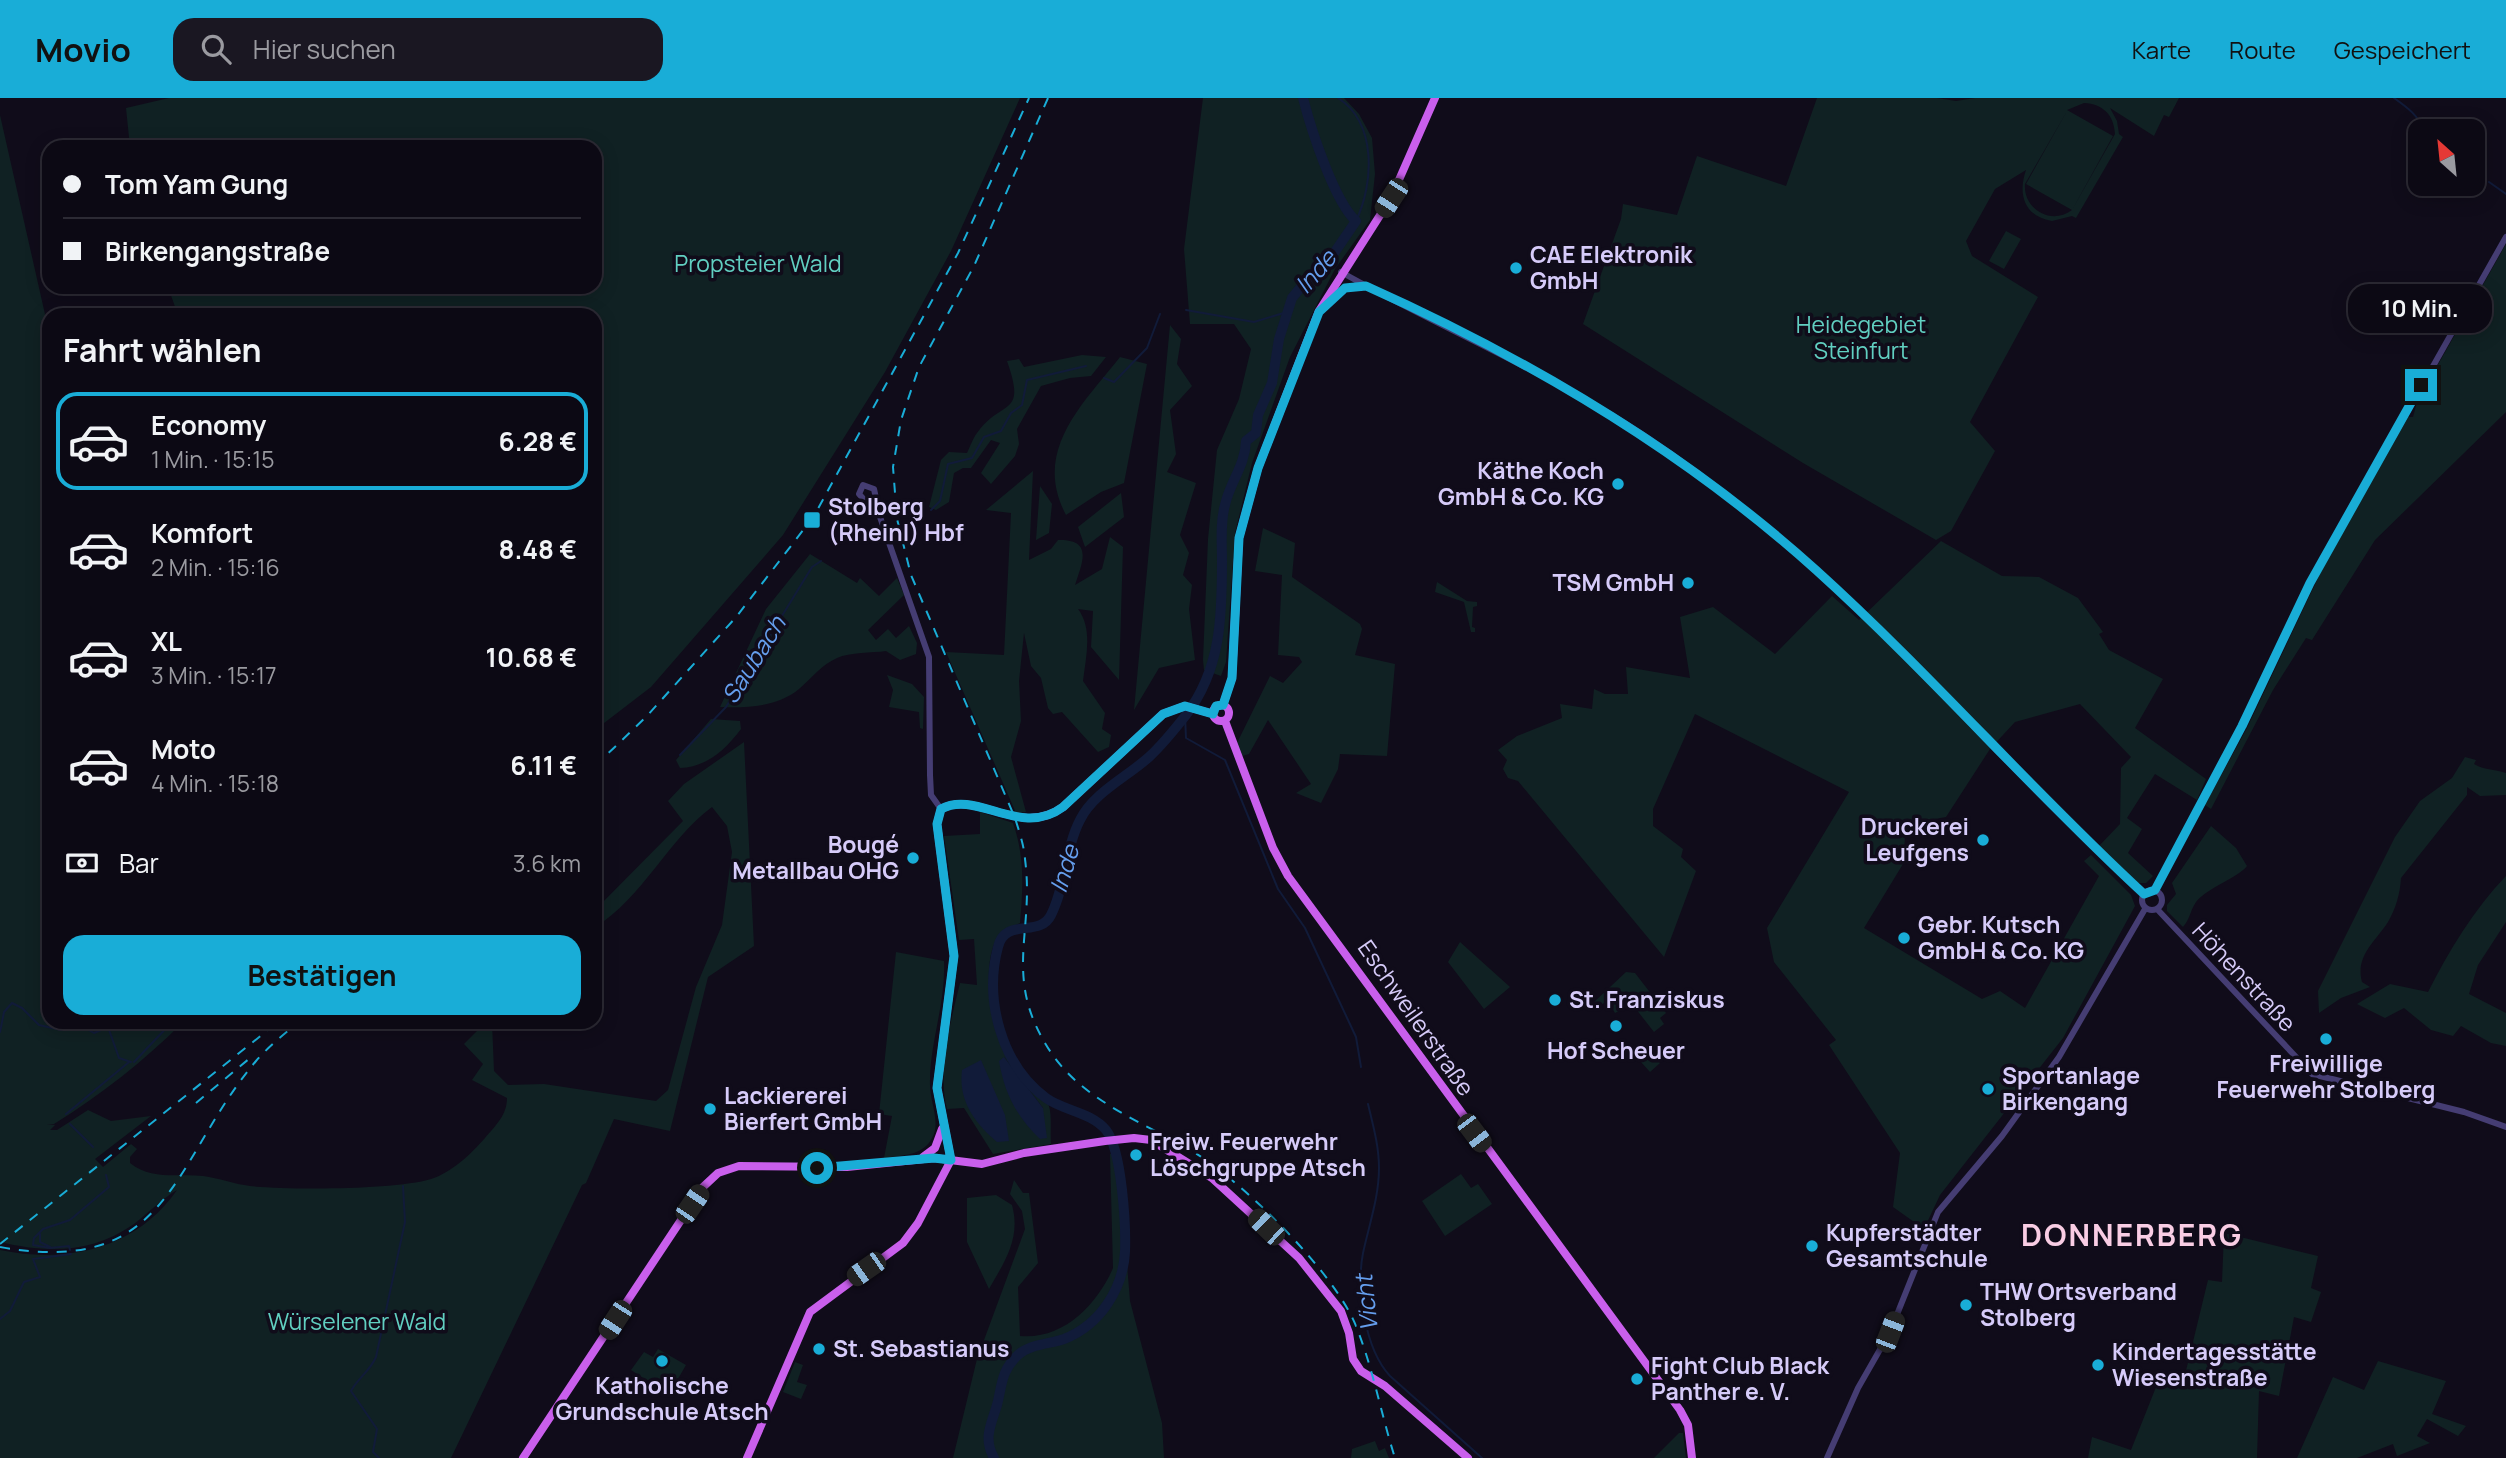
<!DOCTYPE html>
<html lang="de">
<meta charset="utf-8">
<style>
body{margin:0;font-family:Manrope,sans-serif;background:#1a1722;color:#f1f3f6;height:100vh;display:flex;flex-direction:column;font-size:26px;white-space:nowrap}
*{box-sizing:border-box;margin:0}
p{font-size:23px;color:#9a9aa0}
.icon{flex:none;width:38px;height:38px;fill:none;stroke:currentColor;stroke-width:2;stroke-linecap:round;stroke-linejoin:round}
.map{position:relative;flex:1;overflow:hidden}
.sheet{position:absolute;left:42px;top:210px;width:560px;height:721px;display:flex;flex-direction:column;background:#0c0914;border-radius:21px;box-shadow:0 4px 18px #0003,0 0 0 2px #2c2a34}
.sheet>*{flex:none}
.top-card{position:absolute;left:42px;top:42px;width:560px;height:154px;border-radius:21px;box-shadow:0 4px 18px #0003,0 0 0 2px #2c2a34;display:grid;align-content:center;height:154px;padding:0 21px;background:#0c0914}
.needle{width:46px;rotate:333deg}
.controls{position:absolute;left:2408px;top:21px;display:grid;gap:14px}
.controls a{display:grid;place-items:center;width:77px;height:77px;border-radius:14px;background:#0c0914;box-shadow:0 4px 18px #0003,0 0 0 2px #2c2a34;font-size:35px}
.end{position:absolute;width:32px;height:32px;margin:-16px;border:9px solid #19add7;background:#111;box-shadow:0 0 0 4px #111}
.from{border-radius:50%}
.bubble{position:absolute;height:49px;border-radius:21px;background:#0c0914;box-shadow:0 4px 18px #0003,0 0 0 2px #2c2a34;font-size:23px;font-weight:700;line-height:49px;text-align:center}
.car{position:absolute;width:21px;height:42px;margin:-21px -10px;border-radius:9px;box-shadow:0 0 5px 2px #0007;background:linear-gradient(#222 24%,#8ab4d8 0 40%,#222 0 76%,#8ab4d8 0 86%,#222 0)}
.top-card b{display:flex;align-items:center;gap:24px;height:66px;font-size:26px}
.top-card b+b{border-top:2px solid #2c2a34}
.top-card i{width:18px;height:18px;background:#f1f3f6}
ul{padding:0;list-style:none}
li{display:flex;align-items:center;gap:21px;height:98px;margin:0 14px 10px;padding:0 7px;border:4px solid transparent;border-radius:21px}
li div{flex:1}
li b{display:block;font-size:26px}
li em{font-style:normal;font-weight:700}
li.on{border-color:#19add7}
li>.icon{width:63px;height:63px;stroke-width:1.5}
h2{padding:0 21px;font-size:32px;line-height:84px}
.pay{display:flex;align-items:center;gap:18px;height:77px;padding:0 21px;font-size:26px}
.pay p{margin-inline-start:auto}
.cta{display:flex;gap:14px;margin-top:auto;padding:14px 21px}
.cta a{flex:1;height:80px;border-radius:21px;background:#19add7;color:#111;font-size:28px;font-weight:700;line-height:80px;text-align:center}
header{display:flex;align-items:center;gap:42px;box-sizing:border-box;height:98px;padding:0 35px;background:#19add7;color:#111}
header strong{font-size:33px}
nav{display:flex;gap:38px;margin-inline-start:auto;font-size:24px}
.search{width:490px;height:63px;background:#1a1722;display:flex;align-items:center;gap:18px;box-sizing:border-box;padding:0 24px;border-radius:21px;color:#9a9aa0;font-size:26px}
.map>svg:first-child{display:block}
.green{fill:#102123;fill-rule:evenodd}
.water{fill:#111b39}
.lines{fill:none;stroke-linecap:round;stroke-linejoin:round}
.stream{stroke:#111b39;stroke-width:2}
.river{stroke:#111b39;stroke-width:10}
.minor{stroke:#453d73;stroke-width:6}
.major{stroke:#c95fec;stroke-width:8}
.rail{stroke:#19add7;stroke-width:2;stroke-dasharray:10 9;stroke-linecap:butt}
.route{stroke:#19add7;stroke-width:9}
.poi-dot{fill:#19add7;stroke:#100c1a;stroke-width:2.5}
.labels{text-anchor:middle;stroke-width:7;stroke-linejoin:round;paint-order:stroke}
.poi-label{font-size:23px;font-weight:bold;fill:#d6cbf9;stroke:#100c1a;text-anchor:start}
.park-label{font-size:23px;fill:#61cfc1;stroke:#100c1a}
.street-label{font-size:23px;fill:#d6cbf9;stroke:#100c1a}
.water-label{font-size:24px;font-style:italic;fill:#659eed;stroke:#100c1a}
.district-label{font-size:30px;font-weight:bold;letter-spacing:2px;fill:#f9cde4;stroke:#100c1a}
</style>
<header>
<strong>Movio</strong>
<div class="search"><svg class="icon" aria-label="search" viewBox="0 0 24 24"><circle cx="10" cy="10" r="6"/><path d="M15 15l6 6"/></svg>Hier suchen</div>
<nav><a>Karte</a><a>Route</a><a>Gespeichert</a></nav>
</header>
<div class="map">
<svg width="2506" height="1360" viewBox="0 0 2506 1360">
<rect width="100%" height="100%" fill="#100c1a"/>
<path class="green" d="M169 0H1020L951 153 885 274 783 437 651 589 595 632V217H178L168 189H595V49H130L126 10Z
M1203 0H1344L1359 16 1372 40 1375 76 1370 122 1335 171 1290 259 1252 365 1235 435 1226 564 1221 578 1204 572 1203 562 1208 441 1217 352 1239 301 1251 251 1234 226H1190L1184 151Z
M1817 0H1937L1956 3 1975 0H2179L2169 19 2164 17 2154 38 2110 10 2117 23 2119 36 2123 39 2076 120 2072 118 2052 123C2023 118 2018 95 2026 72L1995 91 1966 143 1972 158 2038 199 1970 324 1995 353 1951 433 1936 442 1803 365 1583 226 1621 121 1623 106 1677 117 1697 58 1786 88ZM2084 5C2103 6 2114 17 2115 36L2072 112 2113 38 2067 12ZM2067 13 2026 86 2072 112C2051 128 2023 111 2025 86Z
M0 17 49 234V924H183C143 964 102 996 54 1026H47L55 1027 50 1032H57L88 1012 111 1023 151 1018 95 1061 103 1069 131 1046 137 1051 130 1059V1065C152 1083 179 1075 203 1078 219 1080 234 1086 250 1088 289 1092 395 1092 431 1081 451 1075 471 1056 485 1040 496 1027 507 1017 507 1000L472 982 483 966 464 946 486 924H492L494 973 508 987 544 986 656 1003 668 992 696 889 722 827 732 754 727 728 712 709C669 740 642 801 595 829V812L683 723 668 703 684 686 744 644 754 848 708 879 670 1033 614 1021 586 1085 582 1087 451 1360H0V1152C67 1166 136 1151 177 1092 163 1100 148 1115 134 1126 91 1156 47 1155 0 1144Z
M2006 133 2021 141 2004 171 1989 163Z
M2506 146V314L2375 442 2312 542 2306 540 2273 592 2211 711 2205 707 2247 630 2327 461 2408 319H2413L2417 304Z
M1170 227 1181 241 1177 266 1192 288 1170 312 1176 356 1167 374 1196 385 1180 437 1189 455 1183 477 1192 487 1189 511 1195 562 1159 570 1134 612Z
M1082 257 1106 259 1091 278 1070 280 1041 288 1017 331 1019 346 1015 358 991 386 981 375 1000 345 991 342 971 370H963L954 375 949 404 936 412 929 409 941 362 949 354 967 355C970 349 973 340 977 335 1002 300 1027 320 1007 263L1019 261 1024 269Z
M1120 259 1147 266 1124 385 1101 394 1066 417C1032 353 1082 307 1120 259Z
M1033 373 1029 462 1051 451 1058 442C1094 441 1082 465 1075 487L1102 471 1110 439 1123 449 1119 582 1091 549 1093 513 1078 511C1093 531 1086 558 1083 583L1105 615 1102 631 1111 637 1109 649 1098 654 1062 614 1053 616 1048 610 1041 580 1031 568 1024 535 1019 583 1021 623 1011 659 1026 714 1016 715 946 554 1004 557 1011 415 986 412Z
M1040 388 1052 406 1049 435 1036 442Z
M1121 395 1124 419 1085 449 1078 429Z
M1263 430 1295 445 1292 479 1360 526 1362 531 1355 557 1395 566 1387 658 1340 656 1338 671 1321 705 1296 695 1311 686 1268 622 1249 656 1242 658 1237 645 1270 578 1283 585 1302 564 1299 559 1278 557 1282 477 1255 473Z
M1941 443 2002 478 2039 479 2078 500 2103 534 2099 536 2109 552 2163 581 2135 630 2206 681 2197 702 2155 676 2127 720 2142 731 2128 755 2153 778 2146 785H2137L2099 748 2120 726 2121 670 2131 659 2080 606 2015 624 1990 651 1946 719 1929 722 1905 739 1903 766 1864 830 1982 901 2000 893 2025 910 2099 778 2084 763 2091 757 2131 797 2135 808 2063 940 1940 1097 1924 1131 1893 1109 1900 1055 1829 947 1836 942 1774 864 1767 830 1849 694 1695 616 1653 711V728L1683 751 1681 759 1696 773 1664 859 1518 683 1508 680 1503 671 1507 662 1498 652 1517 638 1562 620 1560 606 1592 611 1594 591 1605 596H1628L1626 569 1690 580 1680 519 1713 509 1775 556 1832 498 1859 522Z
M810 456 857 485 860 480 879 498 897 480 904 497 868 532 876 542 888 531 896 540 909 528 917 545 916 556 900 562 886 553C872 555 850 554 837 560 821 567 812 580 799 591 777 609 747 610 720 609L766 511Z
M1437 484 1467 503 1477 504V508L1473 509 1472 529 1475 530V534H1471L1464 504 1435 494Z
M887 577 912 586 924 599 923 631 920 630 919 614 889 609 893 592Z
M711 621 740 623 741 631C725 652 707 669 680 670L676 662Z
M2465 659 2476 662 2474 666C2484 672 2494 671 2506 675V697L2480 698 2467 689V697L2401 780C2400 796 2396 810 2388 824 2375 844 2355 858 2362 884L2370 889 2341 900 2319 915 2318 893 2395 739 2420 703 2452 680Z
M980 714 1013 725C1025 759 1023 790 1020 825 1012 829 1002 832 997 840 980 871 992 932 1011 961 1019 975 1044 995 1049 1008 1052 1018 1050 1034 1051 1046L993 1056 964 1010 947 1011C937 974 951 922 960 885L977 887 974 841 959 842 944 738 980 736ZM1004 959 1043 1010 1040 1041Z
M2211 728 2236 750 2247 768C2242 776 2211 790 2202 798 2190 807 2192 819 2183 829L2167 813V807L2176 796 2172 785Z
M2506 778V824L2478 867 2469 896 2506 915V948L2491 945 2461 928 2453 938 2431 932 2404 910 2385 920 2357 906 2390 886 2428 894C2448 854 2474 811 2506 778Z
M1460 844 1510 889 1484 911 1448 864Z
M896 854 944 863C946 906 929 946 930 987 930 1004 941 1025 932 1040 923 1058 902 1057 884 1060L892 1018 879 1016Z
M1626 874 1635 875 1666 915 1660 920 1664 926 1654 934 1632 906 1615 915 1608 903 1595 910 1593 905Z
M1642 945 1660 965 1650 974 1632 954Z
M1110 1056H1118L1130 1203 1162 1325 1164 1360H953L977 1261 1025 1131 1022 1113 1010 1096 1014 1082 1023 1095H1029L1038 1165 1018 1189 1020 1238C1063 1242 1097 1207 1113 1170Z
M1461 1076 1471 1090 1478 1086 1492 1106 1445 1138 1422 1103Z
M996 1097 1012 1107C1021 1140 1005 1163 989 1191L967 1144V1100Z
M2224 1135 2318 1158 2311 1190 2321 1194 2311 1224 2294 1219 2279 1298 2259 1293 2257 1360H2088L2092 1339 2131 1352 2158 1284 2183 1285 2208 1182 2222 1184Z
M658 1251 686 1267 675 1286 657 1281 654 1287 631 1272 644 1254 653 1259Z
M2378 1263 2446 1283 2432 1316 2466 1328 2458 1338 2427 1321 2417 1338 2430 1345 2397 1358 2393 1346 2357 1360H2297L2333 1279 2364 1292Z
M795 1264 803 1267 797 1284 807 1287 801 1301 783 1294Z
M1679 1335H1683L1686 1360H1654Z
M1375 1343 1379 1353 1385 1350 1389 1360H1351L1352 1351Z"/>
<path class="water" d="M1004 959 1043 1010 1047 1040 1040 1041C1017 1020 1004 994 999 963Z
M981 962 1005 1017 1009 1043 997 1044C975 1025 958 1003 962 972Z"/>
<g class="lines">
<path class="stream" d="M1338 0C1377 25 1374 85 1356 123
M2394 0C2408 10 2419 18 2424 33
M2473 61 2480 64 2473 74
M2473 77 2481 81
M2489 84 2506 96
M1186 212 1254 224 1287 214
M1104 280 1114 284 1147 250 1160 216
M931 412 940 403 948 366 972 360 984 339 1001 333 1011 315 1022 307 1027 282 1086 268
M1185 618 1186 640 1225 662 1278 791 1305 830 1356 939 1361 969
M680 657 726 609 812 469 821 463
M83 924 85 930 94 935 108 929 119 960 131 964
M0 934 4 914 12 905 22 910 39 927 61 932 76 924
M134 964 172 924
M1368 1006C1373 1027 1379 1048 1379 1070 1379 1099 1369 1127 1363 1155 1356 1191 1365 1251 1390 1278L1482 1360
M66 1016 129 964
M70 1026 93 1049
M40 1136V1144L50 1149
M70 1152 69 1148 50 1150 33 1147 34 1140 43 1131 70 1122 109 1089 106 1077
M0 1221 10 1213 24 1184 40 1179 33 1161 71 1156
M379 1360 373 1354 377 1331 351 1293C358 1280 370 1273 376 1259L405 1124 403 1088"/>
<path class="river" d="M994 1360C983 1340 991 1327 997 1307 1002 1288 1001 1272 1018 1257 1030 1246 1050 1246 1064 1241 1100 1227 1123 1191 1125 1154 1126 1128 1122 1052 1106 1032 1091 1014 1064 1013 1046 1000 1001 967 984 901 998 849 1005 819 1040 840 1051 817 1066 787 1065 751 1080 722 1093 695 1127 679 1149 659 1162 647 1175 631 1186 617 1221 571 1222 519 1222 463 1222 446 1220 424 1225 407 1230 384 1245 368 1246 343L1256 335 1258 317 1272 285 1279 241 1292 200 1306 183 1328 164 1356 123C1334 103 1311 31 1303 0"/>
<path class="minor" d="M1341 174C1451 236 1568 282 1671 356 1737 403 1801 455 1858 511 1954 605 2044 706 2144 796
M1328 205 1345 189 1363 188
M880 419 859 396 863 387 874 391 880 419 929 559 930 677 931 697 941 711
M2142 802a10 10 0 1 1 20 0a10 10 0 1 1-20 0Z
M2155 792 2242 628 2310 486 2506 139
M2157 811 2312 976 2464 1014 2506 1029
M1827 1360 1858 1290 1890 1234 1938 1114 2002 1038 2059 959 2145 811"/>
<path class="major" d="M1213 615a8 8 0 1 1 16 0a8 8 0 1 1-16 0Z
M1223 607 1232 580 1239 440 1258 370 1319 213 1391 100 1435 0
M1225 623 1273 750 1288 778 1680 1312 1688 1327 1692 1360
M923 1059 935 1050 942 1031
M951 1062 937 990 954 858 937 726 941 711C977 691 1020 741 1063 709L1163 616 1185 608 1213 616
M523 1360 703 1089 718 1075 739 1068 847 1069 934 1060 982 1066 1024 1055 1105 1043 1134 1040 1151 1042 1212 1080 1299 1160 1341 1213 1349 1235 1353 1261 1361 1273 1385 1288 1468 1360
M747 1360 810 1214 903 1145 918 1125 951 1062"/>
<path class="rail" d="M1048 0 974 168 919 269 901 322 893 369 897 421 911 477 1015 720C1019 733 1024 747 1025 761 1035 837 1001 881 1052 956 1086 1005 1146 1025 1195 1055 1243 1084 1335 1175 1356 1228 1373 1270 1381 1316 1395 1360
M595 668 646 619 737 518 814 418 958 155 1029 0
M196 1005 250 960
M0 1146 278 924
M0 1149C171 1180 171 1064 256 963 268 949 284 936 299 924"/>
</g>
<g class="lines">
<path class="route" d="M817 1070 934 1060 951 1062 937 990 954 858 937 726 941 711C977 691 1020 741 1063 709L1163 616 1185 608 1213 616 1216 608 1223 607 1232 580 1239 440 1258 370 1319 214 1345 190 1366 188C1529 261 1683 352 1816 472 1930 575 2031 692 2144 796L2155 792 2242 628 2310 485 2421 287"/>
</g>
<g class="poi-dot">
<circle cx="1516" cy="170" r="7"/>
<circle cx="1618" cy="386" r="7"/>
<rect x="803" y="413" width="18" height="18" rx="3.5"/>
<circle cx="1688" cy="485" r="7"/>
<circle cx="1983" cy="742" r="7"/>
<circle cx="913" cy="760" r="7"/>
<circle cx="1904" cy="840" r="7"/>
<circle cx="1555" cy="902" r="7"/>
<circle cx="1616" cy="928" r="7"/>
<circle cx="2326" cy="941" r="7"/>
<circle cx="1988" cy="991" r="7"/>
<circle cx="710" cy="1011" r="7"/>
<circle cx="1136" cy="1057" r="7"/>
<circle cx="1812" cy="1148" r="7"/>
<circle cx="1966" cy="1207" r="7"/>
<circle cx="819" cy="1251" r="7"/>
<circle cx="662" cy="1263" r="7"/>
<circle cx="2098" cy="1267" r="7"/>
<circle cx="1637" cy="1281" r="7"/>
</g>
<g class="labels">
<g class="poi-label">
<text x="1530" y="165">CAE Elektronik<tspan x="1530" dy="26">GmbH</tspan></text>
<text x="1604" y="381" text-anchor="end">Käthe Koch<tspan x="1604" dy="26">GmbH &amp; Co. KG</tspan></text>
<text x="828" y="417">Stolberg<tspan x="828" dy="26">(Rheinl) Hbf</tspan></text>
<text x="1674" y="493" text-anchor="end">TSM GmbH</text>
<text x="1969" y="737" text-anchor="end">Druckerei<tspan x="1969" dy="26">Leufgens</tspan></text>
<text x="899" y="755" text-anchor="end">Bougé<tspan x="899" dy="26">Metallbau OHG</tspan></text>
<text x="1918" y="835">Gebr. Kutsch<tspan x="1918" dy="26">GmbH &amp; Co. KG</tspan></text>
<text x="1569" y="910">St. Franziskus</text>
<text x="1616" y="961" text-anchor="middle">Hof Scheuer</text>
<text x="2326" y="974" text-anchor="middle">Freiwillige<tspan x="2326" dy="26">Feuerwehr Stolberg</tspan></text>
<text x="2002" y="986">Sportanlage<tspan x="2002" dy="26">Birkengang</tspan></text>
<text x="724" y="1006">Lackiererei<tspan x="724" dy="26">Bierfert GmbH</tspan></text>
<text x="1150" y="1052">Freiw. Feuerwehr<tspan x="1150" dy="26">Löschgruppe Atsch</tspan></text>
<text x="1826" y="1143">Kupferstädter<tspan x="1826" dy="26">Gesamtschule</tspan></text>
<text x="1980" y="1202">THW Ortsverband<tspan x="1980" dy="26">Stolberg</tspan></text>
<text x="833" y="1259">St. Sebastianus</text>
<text x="2112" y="1262">Kindertagesstätte<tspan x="2112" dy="26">Wiesenstraße</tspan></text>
<text x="1651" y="1276">Fight Club Black<tspan x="1651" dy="26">Panther e. V.</tspan></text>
<text x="662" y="1296" text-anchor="middle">Katholische<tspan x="662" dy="26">Grundschule Atsch</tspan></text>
</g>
<g class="park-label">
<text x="758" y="174">Propsteier Wald</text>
<text x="1861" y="235">Heidegebiet<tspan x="1861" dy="26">Steinfurt</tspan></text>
<text x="357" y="1232">Würselener Wald</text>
</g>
<g class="street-label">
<text transform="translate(2244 879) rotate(47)" y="8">Höhenstraße</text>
<text transform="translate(1416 920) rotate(55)" y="8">Eschweilerstraße</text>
</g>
<g class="water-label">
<text transform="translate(1316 174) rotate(-49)" y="8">Inde</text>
<text transform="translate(754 562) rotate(-58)" y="8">Saubach</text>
<text transform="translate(1065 771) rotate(-73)" y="8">Inde</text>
<text transform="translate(1367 1205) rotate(-96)" y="8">Vicht</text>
</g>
<g class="district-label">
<text x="2132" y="1148">DONNERBERG</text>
</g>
</g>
</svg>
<div class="controls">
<a><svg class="needle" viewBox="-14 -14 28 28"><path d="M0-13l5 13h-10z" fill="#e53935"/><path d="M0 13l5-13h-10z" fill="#9a9aa0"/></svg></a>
</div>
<i class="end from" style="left:817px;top:1070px"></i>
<i class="end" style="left:2421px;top:287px"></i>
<div class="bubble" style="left:2348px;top:186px;width:144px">10 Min.</div>
<i class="car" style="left:1391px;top:100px;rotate:213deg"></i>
<i class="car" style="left:1474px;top:1035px;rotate:143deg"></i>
<i class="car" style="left:692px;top:1106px;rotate:34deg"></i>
<i class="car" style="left:1266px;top:1129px;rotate:314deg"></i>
<i class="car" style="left:866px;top:1171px;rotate:235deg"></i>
<i class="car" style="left:615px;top:1222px;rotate:213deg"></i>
<i class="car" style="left:1890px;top:1234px;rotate:21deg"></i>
<div class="top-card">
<b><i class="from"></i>Tom Yam Gung</b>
<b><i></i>Birkengangstraße</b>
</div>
<section class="sheet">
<h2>Fahrt wählen</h2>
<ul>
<li class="on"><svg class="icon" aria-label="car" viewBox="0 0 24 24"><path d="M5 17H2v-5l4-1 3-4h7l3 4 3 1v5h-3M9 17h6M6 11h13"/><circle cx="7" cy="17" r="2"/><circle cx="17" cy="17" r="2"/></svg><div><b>Economy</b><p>1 Min. · 15:15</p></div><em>6.28 €</em></li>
<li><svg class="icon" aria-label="car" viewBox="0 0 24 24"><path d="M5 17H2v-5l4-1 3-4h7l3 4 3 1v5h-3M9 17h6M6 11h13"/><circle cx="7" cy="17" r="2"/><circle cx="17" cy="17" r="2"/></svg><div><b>Komfort</b><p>2 Min. · 15:16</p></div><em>8.48 €</em></li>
<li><svg class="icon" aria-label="car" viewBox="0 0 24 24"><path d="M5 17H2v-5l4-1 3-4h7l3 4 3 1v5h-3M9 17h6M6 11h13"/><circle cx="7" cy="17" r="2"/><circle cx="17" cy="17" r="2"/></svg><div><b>XL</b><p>3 Min. · 15:17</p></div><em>10.68 €</em></li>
<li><svg class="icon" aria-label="car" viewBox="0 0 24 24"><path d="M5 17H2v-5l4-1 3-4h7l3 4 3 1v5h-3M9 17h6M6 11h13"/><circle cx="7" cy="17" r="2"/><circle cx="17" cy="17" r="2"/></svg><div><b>Moto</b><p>4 Min. · 15:18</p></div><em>6.11 €</em></li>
</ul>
<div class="pay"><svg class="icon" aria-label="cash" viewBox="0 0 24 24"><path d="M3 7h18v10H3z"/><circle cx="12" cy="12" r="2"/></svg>Bar<p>3.6 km</p></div>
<div class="cta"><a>Bestätigen</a></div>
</section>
</div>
